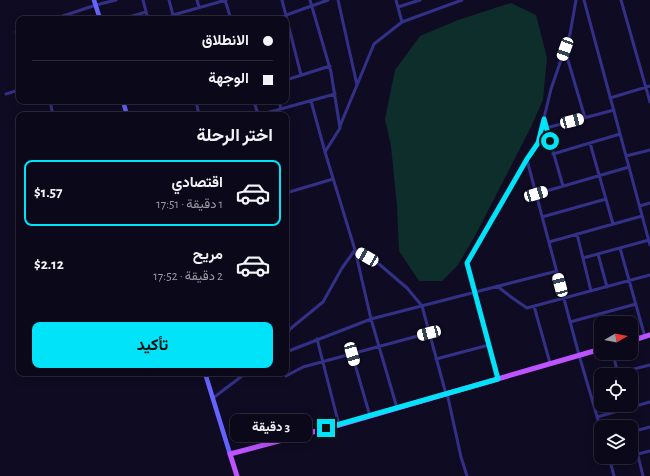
<!DOCTYPE html>
<html lang="ar">
<meta charset="utf-8">
<style>
body{margin:0;font-family:"Alegreya Sans",Vazirmatn,sans-serif;background:#191627;color:#f1f3f6;direction:rtl;height:100vh;display:flex;flex-direction:column;font-size:15px;white-space:nowrap}
*{box-sizing:border-box;margin:0}
p{font-size:13px;color:#9a9aa2}
.icon{flex:none;width:22px;height:22px;fill:none;stroke:currentColor;stroke-width:2;stroke-linecap:round;stroke-linejoin:round}
.map{position:relative;flex:1;overflow:hidden;direction:ltr}
.drawer{position:absolute;left:16px;top:112px;width:273px;height:264px;display:flex;flex-direction:column;background:#0b081a;border-radius:8px;box-shadow:0 2px 10px #0003,0 0 0 1px #2b2939;direction:rtl}
.drawer>*{flex:none}
.guide{position:absolute;left:16px;top:16px;width:273px;height:88px;border-radius:8px;box-shadow:0 2px 10px #0003,0 0 0 1px #2b2939;direction:rtl;display:grid;align-content:center;height:88px;padding:0 16px;background:#0b081a}
.needle{width:26px;rotate:81deg}
.fabs{position:absolute;left:594px;top:316px;display:grid;gap:8px}
.fabs a{display:grid;place-items:center;width:44px;height:44px;border-radius:8px;background:#0b081a;box-shadow:0 2px 10px #0003,0 0 0 1px #2b2939;font-size:20px}
.end{position:absolute;width:18px;height:18px;margin:-9px;border:5px solid #00e3f8;background:#111;box-shadow:0 0 0 2px #111}
.from{border-radius:50%}
.bubble{position:absolute;height:28px;border-radius:8px;background:#0b081a;box-shadow:0 2px 10px #0003,0 0 0 1px #2b2939;font-size:13px;font-weight:700;line-height:28px;text-align:center;direction:rtl}
.car{position:absolute;width:12px;height:24px;margin:-12px -6px;border-radius:5px;box-shadow:0 0 3px 1px #0007;background:linear-gradient(#fff 24%,#345 0 40%,#fff 0 76%,#345 0 86%,#fff 0)}
.guide b{display:flex;align-items:center;gap:14px;height:38px;font-size:15px}
.guide b+b{border-top:1px solid #2b2939}
.guide i{width:10px;height:10px;background:#f1f3f6}
ul{padding:0;list-style:none}
li{display:flex;align-items:center;gap:12px;height:66px;margin:0 8px 6px;padding:0 8px;border:2px solid transparent;border-radius:8px}
li div{flex:1}
li b{display:block;font-size:15px}
li em{font-style:normal;font-weight:700}
li.selected{border-color:#00e3f8}
li>.icon{width:36px;height:36px;stroke-width:1.5}
h2{padding:0 16px;font-size:18px;line-height:48px}
.cta{display:flex;gap:8px;margin-top:auto;padding:8px 16px}
.cta a{flex:1;height:46px;border-radius:8px;background:#00e3f8;color:#111;font-size:16px;font-weight:700;line-height:46px;text-align:center}
.map>svg:first-child{display:block}
.green{fill:#0e2e2c}
.lines{fill:none;stroke-linecap:round;stroke-linejoin:round}
.street{stroke:#333187;stroke-width:3}
.secondary{stroke:#6664ff;stroke-width:4.5}
.primary{stroke:#bd54ff;stroke-width:5}
.route{stroke:#00e3f8;stroke-width:5}
</style>
<div class="map">
<svg width="650" height="476" viewBox="0 0 650 476">
<rect width="100%" height="100%" fill="#0f0b23"/>
<path class="green" d="M511 3 536 15 547 58 543 100 530 129 476 234 458 265 442 281H419L399 251 397 206 391 146 385 119 395 70 420 36 458 20Z"/>
<g class="lines">
<path class="street" d="M143 0 148 19
M169 0 174 19
M197 0 199 7
M225 0 231 19
M282 0 301 75
M310 0 331 72 340 128 325 152 355 250 371 319 397 408
M338 0 357 85
M396 0 402 22
M584 0 650 245
M621 0 650 102
M398 7 420 0
M173 15 226 0
M54 19 96 5 116 0
M122 19 146 12
M259 19 278 18 328 0
M16 32 19 31
M565 50 585 118
M286 80 330 66
M6 94 19 90
M610 98 650 86
M50 101 53 115
M196 101 199 115
M254 101 258 115
M279 101 281 109
M311 101 325 152
M259 115 335 94
M544 120 563 186
M340 126 374 44 402 22 462 0
M546 128 614 110
M590 143 613 224
M553 154 620 134
M626 156 650 150
M527 160 579 355 601 430
M286 193 333 179
M536 194 629 167
M640 206 650 203
M542 217 606 199
M577 234 591 291
M549 242 642 216
M620 248 645 337
M598 254 607 287
M583 258 649 240
M497 286 511 297 527 308 650 275
M534 306 550 363
M570 322 636 304
M286 337 290 329 323 302 342 268 355 250 379 264 407 288 422 306 446 394
M317 339 339 425
M286 352 371 319 557 271
M613 353 618 375
M352 354 370 416
M436 359 489 345
M618 373 650 365
M286 376 303 367 429 333
M498 379 467 263 527 159 538 143 551 89 570 34 576 0
M447 393 461 457 467 476
M213 398 246 373
M597 417 650 402
M632 431 643 476
M631 432 650 427
M638 454 650 451
M609 457 614 476"/>
<path class="secondary" d="M94 0 100 19
M123 101 127 115
M205 373 230 454"/>
<path class="primary" d="M631 341 650 335
M237 476 230 454 339 425 601 349"/>
</g>
<g class="lines">
<path class="route" d="M326 428 498 379 467 263 527 159 538 143 544 119 550 141"/>
</g>
</svg>
<div class="fabs">
<a><svg class="needle" viewBox="-14 -14 28 28"><path d="M0-13l5 13h-10z" fill="#e53935"/><path d="M0 13l5-13h-10z" fill="#9a9aa2"/></svg></a>
<a><svg class="icon" aria-label="locate" viewBox="0 0 24 24"><circle cx="12" cy="12" r="6"/><path d="M12 2v4M12 18v4M2 12h4M18 12h4"/></svg></a>
<a><svg class="icon" aria-label="layers" viewBox="0 0 24 24"><path d="M12 4l9 5-9 5-9-5zM3 14l9 5 9-5"/></svg></a>
</div>
<i class="end from" style="left:550px;top:141px"></i>
<i class="end" style="left:326px;top:428px"></i>
<div class="bubble" style="left:230px;top:414px;width:82px">3 دقيقة</div>
<i class="car" style="left:565px;top:49px;rotate:200deg"></i>
<i class="car" style="left:572px;top:121px;rotate:75deg"></i>
<i class="car" style="left:536px;top:194px;rotate:74deg"></i>
<i class="car" style="left:367px;top:257px;rotate:300deg"></i>
<i class="car" style="left:560px;top:285px;rotate:345deg"></i>
<i class="car" style="left:429px;top:333px;rotate:255deg"></i>
<i class="car" style="left:352px;top:354px;rotate:164deg"></i>
<div class="guide">
<b><i class="from"></i>الانطلاق</b>
<b><i></i>الوجهة</b>
</div>
<section class="drawer">
<h2>اختر الرحلة</h2>
<ul>
<li class="selected"><svg class="icon" aria-label="car" viewBox="0 0 24 24"><path d="M5 17H2v-5l4-1 3-4h7l3 4 3 1v5h-3M9 17h6M6 11h13"/><circle cx="7" cy="17" r="2"/><circle cx="17" cy="17" r="2"/></svg><div><b>اقتصادي</b><p>1 دقيقة · 17:51</p></div><em>$1.57</em></li>
<li><svg class="icon" aria-label="car" viewBox="0 0 24 24"><path d="M5 17H2v-5l4-1 3-4h7l3 4 3 1v5h-3M9 17h6M6 11h13"/><circle cx="7" cy="17" r="2"/><circle cx="17" cy="17" r="2"/></svg><div><b>مريح</b><p>2 دقيقة · 17:52</p></div><em>$2.12</em></li>
</ul>
<div class="cta"><a>تأكيد</a></div>
</section>
</div>
